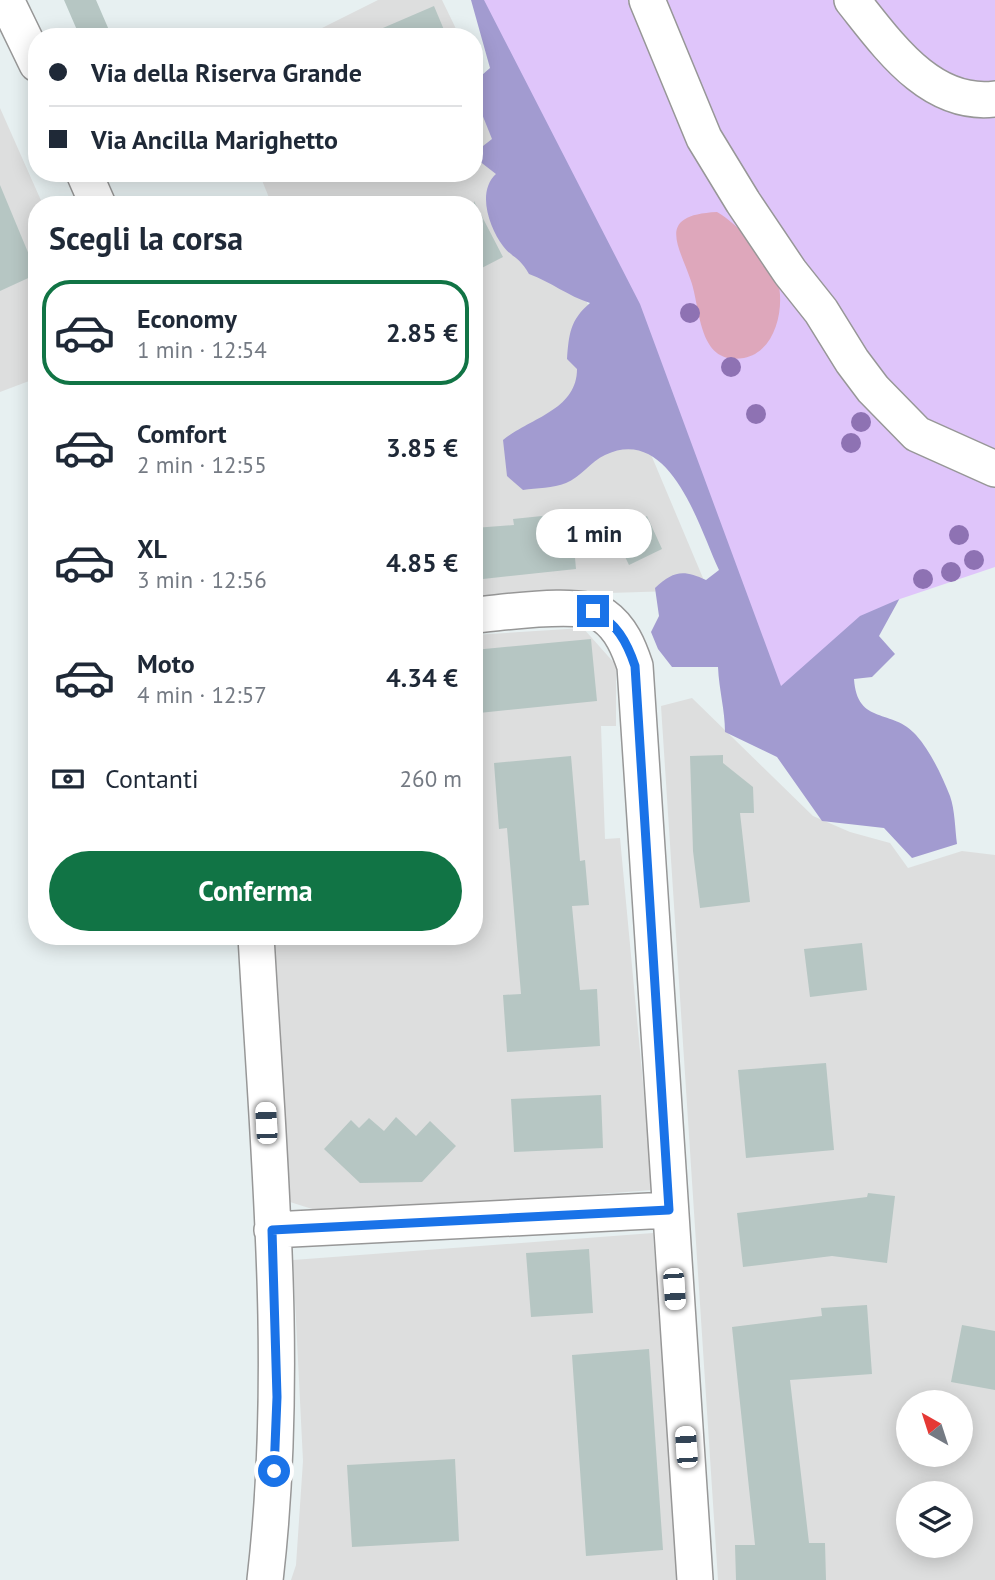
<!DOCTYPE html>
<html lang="it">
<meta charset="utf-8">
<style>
body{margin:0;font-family:"PT Sans",sans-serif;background:#f2f2f3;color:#1f2937;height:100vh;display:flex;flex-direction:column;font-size:26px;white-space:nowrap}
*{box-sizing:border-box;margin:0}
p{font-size:23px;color:#747a83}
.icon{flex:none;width:38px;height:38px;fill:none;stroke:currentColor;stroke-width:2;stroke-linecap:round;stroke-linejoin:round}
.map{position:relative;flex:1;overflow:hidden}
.details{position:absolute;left:28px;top:196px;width:455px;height:749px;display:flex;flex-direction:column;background:#fff;border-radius:28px;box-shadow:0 4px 18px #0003}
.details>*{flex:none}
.banner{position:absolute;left:28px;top:28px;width:455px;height:154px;border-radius:28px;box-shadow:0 4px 18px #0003;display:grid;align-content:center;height:154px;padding:0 21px;background:#fff}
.needle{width:46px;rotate:321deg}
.controls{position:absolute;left:896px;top:1390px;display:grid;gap:14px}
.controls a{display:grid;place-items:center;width:77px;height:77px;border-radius:50%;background:#fff;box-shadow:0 4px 18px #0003;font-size:35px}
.end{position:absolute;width:32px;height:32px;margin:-16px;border:9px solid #1a73e8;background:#fff;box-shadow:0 0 0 4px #fff}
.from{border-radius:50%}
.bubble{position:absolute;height:49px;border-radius:24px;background:#fff;box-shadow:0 4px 18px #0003;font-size:23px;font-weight:800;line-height:49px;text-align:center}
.car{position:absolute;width:21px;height:42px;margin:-21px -10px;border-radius:9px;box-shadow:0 0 5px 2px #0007;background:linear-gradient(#fff 24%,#345 0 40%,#fff 0 76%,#345 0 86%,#fff 0)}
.banner b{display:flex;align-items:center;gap:24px;height:66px;font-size:26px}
.banner b+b{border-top:2px solid #e0e1e3}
.banner i{width:18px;height:18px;background:#1f2937}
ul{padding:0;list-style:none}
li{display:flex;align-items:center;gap:21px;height:105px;margin:0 14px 10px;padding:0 7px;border:4px solid transparent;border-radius:28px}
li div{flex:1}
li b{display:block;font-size:26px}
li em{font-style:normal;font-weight:800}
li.current{border-color:#117445}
li>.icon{width:63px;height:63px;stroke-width:1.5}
h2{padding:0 21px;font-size:32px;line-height:84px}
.pay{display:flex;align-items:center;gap:18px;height:77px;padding:0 21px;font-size:26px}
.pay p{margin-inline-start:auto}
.cta{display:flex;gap:14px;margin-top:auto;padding:14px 21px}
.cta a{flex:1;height:80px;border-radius:42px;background:#117445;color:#fff;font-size:28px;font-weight:800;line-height:80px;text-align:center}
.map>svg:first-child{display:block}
.residential{fill:#dddede;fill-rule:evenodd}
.forest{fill:#a29bd0}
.park{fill:#dfc5fa}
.water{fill:#dea7bb}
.building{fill:#b6c6c3}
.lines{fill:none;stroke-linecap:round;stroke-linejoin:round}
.minor-casing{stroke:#979797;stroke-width:38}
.minor{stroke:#fff;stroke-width:35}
.tree{fill:#8e72b3}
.route{stroke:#1a73e8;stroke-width:9}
</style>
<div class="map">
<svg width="995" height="1580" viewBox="0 0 995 1580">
<rect width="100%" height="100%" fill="#e7f0f1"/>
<path class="residential" d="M378 0H442L460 37H304Z
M474 66 567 255 708 590 474 597V205H272L259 173H474Z
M0 108 43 205H37V378L0 392Z
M583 628 616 665V726H601L605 839 620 838 653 1190 328 1214 290 1202 269 936H474V635Z
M692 698 813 816 850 832 890 843 908 868 962 851 995 855V1580H718L661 706ZM908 1402H961V1454H908ZM908 1493H961V1545H908Z
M653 1233 678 1580H291L296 1565 303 1461 293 1260Z"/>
<path class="forest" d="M471 0H577L907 585 879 636 895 654 872 677 854 679C857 726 893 708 916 735 931 752 942 776 950 796 955 810 955 829 957 844L912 858 884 828 822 821 777 757 725 732C725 710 719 690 718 667H672L658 649 651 632 659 616 655 588C673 571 683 569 706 580L719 570C699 528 671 424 605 455 591 461 580 478 566 483 553 488 537 488 523 490L507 476 503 440C530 418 577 410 577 369L567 359C569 334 570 320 590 303 568 296 551 282 529 274 519 256 512 258 503 246 490 229 476 192 496 174L474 157V153L492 139 474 94V82L490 68Z"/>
<path class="park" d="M484 0H995V567L897 600 860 616 781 686 640 304Z"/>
<path class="water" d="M717 212C736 223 770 257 777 278 786 306 776 352 744 358 698 366 701 310 691 281 679 245 655 215 717 212Z"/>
<path class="building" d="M64 0H96L112 37H80Z
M434 6 447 37H362Z
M0 185 37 274 0 291Z
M474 201 503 257 474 272Z
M571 513 576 569 474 580V528L514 525 513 519Z
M647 516 662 549 629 565 613 532Z
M591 639 597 701 479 713 474 650Z
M723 755V763L753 787 754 813H740L750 902 700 908 693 851 690 756Z
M571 756 580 861 585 860 589 905 572 906 580 990 597 989 600 1046 507 1052 503 995 521 994 507 828 499 829 494 763Z
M862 943 867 990 810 997 804 949Z
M826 1063 834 1150 746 1158 738 1070Z
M601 1095 603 1148 514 1152 511 1099Z
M396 1117 416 1136 430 1121 456 1146 422 1182 360 1183 324 1149 351 1120 359 1128 369 1118 384 1131Z
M868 1193 895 1196 887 1263 832 1256 743 1267 737 1213 867 1197Z
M589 1249 593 1313 531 1317 526 1253Z
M867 1305 872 1374 790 1380 809 1543H825L826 1580H736L735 1545H755L732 1327 822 1316 821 1308Z
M962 1325 995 1331V1390L951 1382Z
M649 1349 663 1550 586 1556 572 1355Z
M455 1459 459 1541 352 1547 347 1465Z"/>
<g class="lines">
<g class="minor-casing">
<path id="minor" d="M6 0 37 64
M647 0 704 138 743 202 790 272 821 311 852 361 873 389 917 434 995 469
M852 0C888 45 930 107 995 99
M84 173 98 205
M474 615C503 613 581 600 604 616 621 628 629 648 635 666L695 1580
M256 936C268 1150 290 1367 265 1580
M272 1230 669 1210"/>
</g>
<use href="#minor" class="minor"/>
</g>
<g class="tree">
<circle cx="690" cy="313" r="10"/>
<circle cx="731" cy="367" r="10"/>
<circle cx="756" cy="414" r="10"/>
<circle cx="861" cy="422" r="10"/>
<circle cx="851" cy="443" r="10"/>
<circle cx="959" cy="535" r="10"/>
<circle cx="974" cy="560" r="10"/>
<circle cx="951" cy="572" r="10"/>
<circle cx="923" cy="579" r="10"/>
</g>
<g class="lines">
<path class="route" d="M274 1471 277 1397 272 1230 669 1210 635 666C627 642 616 622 593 611"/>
</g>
</svg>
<div class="controls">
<a><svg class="needle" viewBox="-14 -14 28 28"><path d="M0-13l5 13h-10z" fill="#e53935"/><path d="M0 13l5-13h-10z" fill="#747a83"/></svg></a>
<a><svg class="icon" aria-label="layers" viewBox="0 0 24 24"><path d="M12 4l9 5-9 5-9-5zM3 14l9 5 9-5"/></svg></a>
</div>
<i class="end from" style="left:274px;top:1471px"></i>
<i class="end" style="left:593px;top:611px"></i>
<div class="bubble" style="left:536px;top:509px;width:116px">1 min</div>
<i class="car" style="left:266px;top:1123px;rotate:357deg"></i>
<i class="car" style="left:674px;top:1289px;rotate:176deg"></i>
<i class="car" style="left:686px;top:1447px;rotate:356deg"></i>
<div class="banner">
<b><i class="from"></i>Via della Riserva Grande</b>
<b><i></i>Via Ancilla Marighetto</b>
</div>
<section class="details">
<h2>Scegli la corsa</h2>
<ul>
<li class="current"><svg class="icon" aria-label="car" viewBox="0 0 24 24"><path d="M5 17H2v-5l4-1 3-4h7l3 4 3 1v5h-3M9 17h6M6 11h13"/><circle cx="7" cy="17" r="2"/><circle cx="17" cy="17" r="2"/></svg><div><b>Economy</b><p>1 min · 12:54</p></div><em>2.85 €</em></li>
<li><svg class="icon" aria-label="car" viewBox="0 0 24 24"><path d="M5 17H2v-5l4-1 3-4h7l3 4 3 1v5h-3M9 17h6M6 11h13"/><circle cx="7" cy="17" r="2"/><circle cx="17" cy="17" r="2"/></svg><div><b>Comfort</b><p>2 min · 12:55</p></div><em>3.85 €</em></li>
<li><svg class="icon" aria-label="car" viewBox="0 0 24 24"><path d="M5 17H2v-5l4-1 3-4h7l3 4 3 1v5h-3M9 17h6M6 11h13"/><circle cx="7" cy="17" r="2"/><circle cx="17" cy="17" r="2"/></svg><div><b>XL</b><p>3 min · 12:56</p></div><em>4.85 €</em></li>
<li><svg class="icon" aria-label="car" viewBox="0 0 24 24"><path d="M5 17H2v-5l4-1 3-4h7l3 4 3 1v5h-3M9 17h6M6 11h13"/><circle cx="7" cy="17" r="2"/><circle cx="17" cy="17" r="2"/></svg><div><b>Moto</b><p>4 min · 12:57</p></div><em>4.34 €</em></li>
</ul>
<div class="pay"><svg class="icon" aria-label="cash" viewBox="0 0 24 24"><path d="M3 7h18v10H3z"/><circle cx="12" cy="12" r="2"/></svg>Contanti<p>260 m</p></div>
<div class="cta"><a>Conferma</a></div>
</section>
</div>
